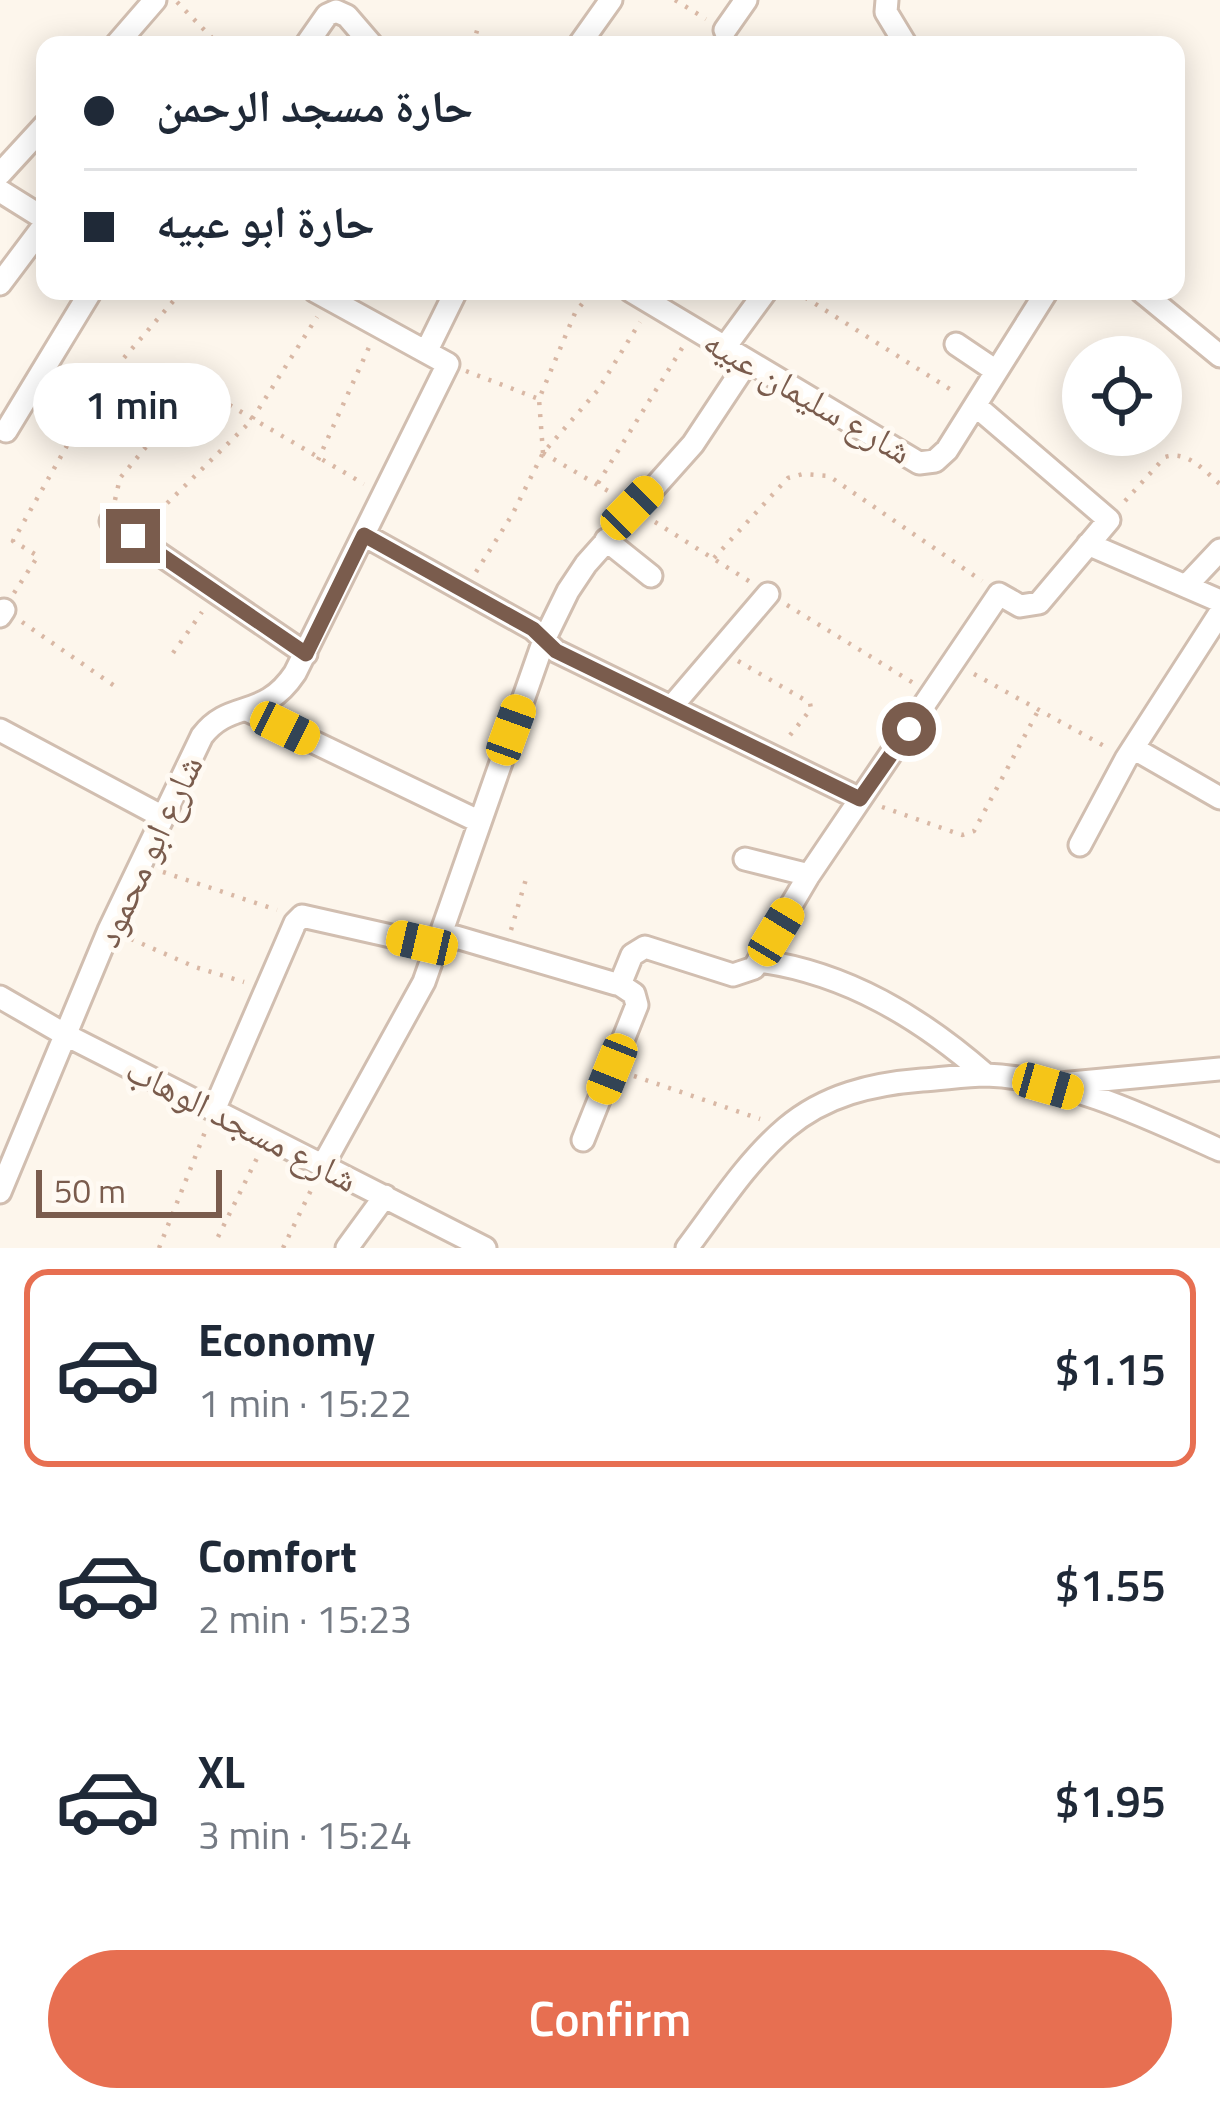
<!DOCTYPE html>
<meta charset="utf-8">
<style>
body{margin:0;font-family:"Titillium Web","Noto Naskh Arabic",sans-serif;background:#f6f6f7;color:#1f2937;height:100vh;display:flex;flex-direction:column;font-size:45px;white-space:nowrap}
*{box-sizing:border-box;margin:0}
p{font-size:39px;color:#747a83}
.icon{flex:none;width:66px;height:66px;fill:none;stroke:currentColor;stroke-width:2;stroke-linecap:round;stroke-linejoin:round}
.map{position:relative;height:1248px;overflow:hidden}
.details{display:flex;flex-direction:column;background:#fff;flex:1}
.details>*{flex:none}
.hud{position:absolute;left:36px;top:36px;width:1149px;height:264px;border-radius:24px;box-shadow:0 6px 30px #0003;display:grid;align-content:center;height:264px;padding:0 48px;background:#fff}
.controls{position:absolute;left:1062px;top:336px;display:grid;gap:24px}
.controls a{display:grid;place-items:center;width:120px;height:120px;border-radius:50%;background:#fff;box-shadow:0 6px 30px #0003;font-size:60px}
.scale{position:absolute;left:36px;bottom:30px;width:186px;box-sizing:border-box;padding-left:12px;border:6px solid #7a5c4d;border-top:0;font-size:33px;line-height:42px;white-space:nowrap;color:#7a5c4d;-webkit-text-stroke:9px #fffaf3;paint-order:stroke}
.end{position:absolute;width:54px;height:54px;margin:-27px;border:15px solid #7a5c4d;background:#fff;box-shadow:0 0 0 6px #fff}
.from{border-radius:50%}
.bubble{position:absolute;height:84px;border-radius:42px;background:#fff;box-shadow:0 6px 30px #0003;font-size:39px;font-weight:600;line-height:84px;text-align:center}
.car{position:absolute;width:36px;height:72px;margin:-36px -18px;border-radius:15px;box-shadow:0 0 9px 3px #0007;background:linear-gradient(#f5c518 24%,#345 0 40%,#f5c518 0 76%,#345 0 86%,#f5c518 0)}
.hud b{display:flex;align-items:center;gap:42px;height:114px;font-size:45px}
.hud b+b{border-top:3px solid #e0e1e3}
.hud i{width:30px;height:30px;background:#1f2937}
ul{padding:21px 0 0;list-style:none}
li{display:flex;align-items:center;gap:36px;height:198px;margin:0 24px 18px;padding:0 24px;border:6px solid transparent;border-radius:24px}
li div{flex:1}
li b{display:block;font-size:45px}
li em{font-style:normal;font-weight:600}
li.current{border-color:#e76f51}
li>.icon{width:108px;height:108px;stroke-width:1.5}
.action{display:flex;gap:24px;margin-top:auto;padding:24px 48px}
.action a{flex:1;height:138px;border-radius:72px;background:#e76f51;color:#fff;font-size:48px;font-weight:600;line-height:138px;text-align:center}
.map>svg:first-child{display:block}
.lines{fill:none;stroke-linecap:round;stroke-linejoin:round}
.street-casing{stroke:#d1beb0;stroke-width:27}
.path{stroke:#d9b8a5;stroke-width:4.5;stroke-dasharray:3 9;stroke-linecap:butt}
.street{stroke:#fff;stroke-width:21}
.route{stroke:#7a5c4d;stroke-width:15}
.labels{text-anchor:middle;stroke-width:10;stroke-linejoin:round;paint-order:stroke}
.street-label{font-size:36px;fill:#7a5c4d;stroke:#fffaf3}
</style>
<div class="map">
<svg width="1220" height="1248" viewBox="0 0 1220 1248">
<rect width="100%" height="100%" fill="#fdf6ec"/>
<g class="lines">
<g class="street-casing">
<path id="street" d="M887 0 886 12 906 45
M725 30 746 0
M116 45 155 0
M306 45 327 15 336 11 347 16 372 45
M579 45 611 0
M0 174 45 125
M0 191 45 219
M0 284 45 224
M631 291 919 463 935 461 947 450 1047 291
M1141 291 1220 356
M956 344 996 371
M725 347 766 291
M426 352 456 291
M6 431 91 291
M111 521 306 654
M364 535 533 629 556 651 860 799
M606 540 651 576
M1088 544 1220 601
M1187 585 1220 550
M0 616 4 610
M673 705 768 594
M247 710 478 821
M0 730 163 817
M1133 748 1220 798
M1080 845 1126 759 1220 613
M745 859 809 875
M759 961C847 973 921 1018 986 1075
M0 997 64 1034 485 1248
M1060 1084 1220 1069
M214 1110 295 923 302 916 422 943 456 937 616 984 621 982 632 955 645 947 733 975 754 968 809 875 999 594 1020 606 1039 603 1109 520 976 406
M583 1140 637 1005 634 994 619 984
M323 1165 424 982 544 640 568 591 586 564 693 444 748 361
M0 1192 109 930 202 736C230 699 263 721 295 673L448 364 315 291
M347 1248 385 1196
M687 1248C718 1207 747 1161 786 1128 825 1095 872 1084 922 1080 942 1079 965 1075 986 1075 1067 1078 1147 1117 1220 1150"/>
</g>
<path class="path" d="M675 0 706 19
M177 2 219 45
M473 45 478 27
M795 291 956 393
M466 371 539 399
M543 453 615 495
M543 453 539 399 575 313 592 291
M318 460 370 345
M598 483 684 345
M115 500 120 478 197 386 364 484
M1125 501 1165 457C1188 450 1203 470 1220 484
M150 520 251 421 317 317
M655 522 752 583
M714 558 788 478 803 474 829 476 982 581
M476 572 512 515 543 453 598 390 640 322
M14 593 38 556 13 541 103 382 182 291
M787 605 915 684
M22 622 116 687
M173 653 202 612
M738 661 810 703 811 709 787 739
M974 674 1106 747
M882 807 962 835 974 831 1039 709
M163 872 277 910
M511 930 526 879
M131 939 195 967 244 982
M634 1076 760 1119
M218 1237 258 1156
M159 1248 205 1132
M283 1248 313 1186"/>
<use href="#street" class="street"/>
</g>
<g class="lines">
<path class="route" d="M133 536 306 654 364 535 533 629 556 651 860 799 909 729"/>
</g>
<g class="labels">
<g class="street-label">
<text transform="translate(808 396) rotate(30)" y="13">شارع سليمان عبيه</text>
<text transform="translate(148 851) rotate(-65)" y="13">شارع ابو محمود</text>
<text transform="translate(242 1124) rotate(27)" y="13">شارع مسجد الوهاب</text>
</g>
</g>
</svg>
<div class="controls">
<a><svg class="icon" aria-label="locate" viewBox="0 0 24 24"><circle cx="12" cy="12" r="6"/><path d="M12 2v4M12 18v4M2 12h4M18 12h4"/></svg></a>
</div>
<div class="scale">50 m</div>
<i class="end from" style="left:909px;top:729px"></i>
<i class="end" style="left:133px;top:536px"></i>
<div class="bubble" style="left:33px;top:363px;width:198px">1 min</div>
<i class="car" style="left:632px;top:508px;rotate:44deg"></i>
<i class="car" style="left:285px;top:728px;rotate:116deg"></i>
<i class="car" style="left:511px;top:730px;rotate:20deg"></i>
<i class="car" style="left:776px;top:932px;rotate:31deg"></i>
<i class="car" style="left:422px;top:943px;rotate:283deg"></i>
<i class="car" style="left:612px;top:1069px;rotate:202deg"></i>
<i class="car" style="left:1048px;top:1086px;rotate:106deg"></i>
<div class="hud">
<b><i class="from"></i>حارة مسجد الرحمن</b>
<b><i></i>حارة ابو عبيه</b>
</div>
</div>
<section class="details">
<ul>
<li class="current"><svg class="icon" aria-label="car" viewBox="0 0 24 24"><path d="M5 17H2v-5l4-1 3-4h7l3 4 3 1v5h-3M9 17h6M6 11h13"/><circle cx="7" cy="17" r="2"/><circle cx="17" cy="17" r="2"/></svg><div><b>Economy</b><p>1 min · 15:22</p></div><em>$1.15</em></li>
<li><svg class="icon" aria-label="car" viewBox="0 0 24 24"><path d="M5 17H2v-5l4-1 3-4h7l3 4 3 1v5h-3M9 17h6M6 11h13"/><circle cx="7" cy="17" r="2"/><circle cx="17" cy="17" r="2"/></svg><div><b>Comfort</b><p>2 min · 15:23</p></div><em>$1.55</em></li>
<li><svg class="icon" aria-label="car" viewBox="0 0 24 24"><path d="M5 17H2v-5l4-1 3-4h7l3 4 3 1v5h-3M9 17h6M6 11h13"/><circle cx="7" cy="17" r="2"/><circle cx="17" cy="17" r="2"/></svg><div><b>XL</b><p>3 min · 15:24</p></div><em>$1.95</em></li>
</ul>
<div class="action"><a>Confirm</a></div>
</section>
